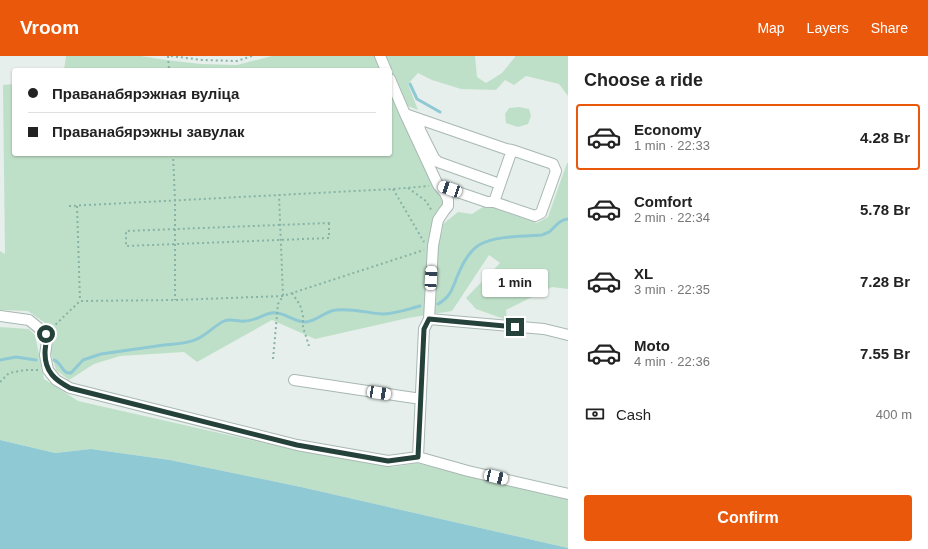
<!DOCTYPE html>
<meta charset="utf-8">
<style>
body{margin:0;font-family:Helvetica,sans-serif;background:#f2f2f2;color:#222;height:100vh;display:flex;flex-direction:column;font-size:15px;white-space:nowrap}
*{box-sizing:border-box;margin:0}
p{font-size:13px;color:#767676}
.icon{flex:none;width:22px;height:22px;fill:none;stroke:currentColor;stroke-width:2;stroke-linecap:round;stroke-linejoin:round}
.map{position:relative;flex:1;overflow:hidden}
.side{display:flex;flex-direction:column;background:#fff;width:360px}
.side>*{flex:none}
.top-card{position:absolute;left:12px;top:12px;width:380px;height:88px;border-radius:4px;box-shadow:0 1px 3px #0004;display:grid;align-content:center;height:88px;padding:0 16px;background:#fff}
.end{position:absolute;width:18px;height:18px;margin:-9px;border:5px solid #24423a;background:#fff;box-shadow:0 0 0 2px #fff}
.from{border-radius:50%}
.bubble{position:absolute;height:28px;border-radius:4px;background:#fff;box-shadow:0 1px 3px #0004;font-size:13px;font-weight:600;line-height:28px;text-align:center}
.car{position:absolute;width:12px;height:24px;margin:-12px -6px;border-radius:5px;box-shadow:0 0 3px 1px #0007;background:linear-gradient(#fff 24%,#345 0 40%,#fff 0 76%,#345 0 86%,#fff 0)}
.top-card b{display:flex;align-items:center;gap:14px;height:38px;font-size:15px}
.top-card b+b{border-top:1px solid #e0e0e0}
.top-card i{width:10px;height:10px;background:#222}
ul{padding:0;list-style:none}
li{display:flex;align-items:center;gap:12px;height:66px;margin:0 8px 6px;padding:0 8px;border:2px solid transparent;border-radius:4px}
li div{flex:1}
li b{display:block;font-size:15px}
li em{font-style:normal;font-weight:600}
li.on{border-color:#ea580c}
li>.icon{width:36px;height:36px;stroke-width:1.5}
h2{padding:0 16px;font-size:18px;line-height:48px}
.pay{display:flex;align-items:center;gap:10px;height:44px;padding:0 16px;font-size:15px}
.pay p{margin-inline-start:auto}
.cta{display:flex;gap:8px;margin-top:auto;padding:8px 16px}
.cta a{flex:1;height:46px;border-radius:4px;background:#ea580c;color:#fff;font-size:16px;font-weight:600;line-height:46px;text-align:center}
header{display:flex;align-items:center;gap:24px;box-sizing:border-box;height:56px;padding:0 20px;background:#ea580c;color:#fff}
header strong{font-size:19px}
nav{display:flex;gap:22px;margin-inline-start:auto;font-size:14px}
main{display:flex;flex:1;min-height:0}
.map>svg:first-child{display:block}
.green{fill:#bfe0c8}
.water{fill:#8ec9d4}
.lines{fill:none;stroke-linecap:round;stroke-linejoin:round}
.stream{stroke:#8ec9d4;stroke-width:3}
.minor-casing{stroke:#a8b8b2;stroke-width:12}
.path{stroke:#86b3a5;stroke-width:2;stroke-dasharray:2 3;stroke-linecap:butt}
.minor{stroke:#fff;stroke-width:10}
.route{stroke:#24423a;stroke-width:5}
</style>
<header>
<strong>Vroom</strong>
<nav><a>Map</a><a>Layers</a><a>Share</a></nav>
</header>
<main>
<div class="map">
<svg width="568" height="493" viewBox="0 0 568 493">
<rect width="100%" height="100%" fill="#e6efeb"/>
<path class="green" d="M66 0H141L166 4 201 8 237 9 272 0H375L381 14H64Z
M385 0H475L477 21 486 27 502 17 515 1V0H568V40L559 28 526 20 514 29 505 24 496 34 461 33 432 24 418 17 408 28 418 54 405 49Z
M14 28V98H390V35L406 73 435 134C440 138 443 141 443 148 435 157 434 166 433 178L442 177 443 168 458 156 472 158 486 149 537 167 548 161 567 107H568V233L552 231 506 254 507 264 476 253 466 242 500 207 489 199 452 255 408 262 315 283 272 264 197 306 184 296 120 300 94 308 69 324 56 314 51 297 55 274 28 255 0 254V195L5 198 3 29Z
M519 51 529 53 531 60 528 68 518 71 506 67 505 58 509 52Z
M0 271 29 273 35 279 44 323 78 345 299 395 393 411 417 407 467 420 568 442V492L301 431 170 404 91 393 55 397 0 384Z"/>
<path class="water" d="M0 384 55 397 91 393 170 404 301 431 568 492V493H0Z"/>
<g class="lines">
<path class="stream" d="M410 28 417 43 440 56
M438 248C450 241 452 234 457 221 461 211 469 195 479 189 493 180 525 180 542 179 544 178 547 177 549 176 556 171 558 164 568 163
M0 304 16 301 36 304
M54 304C62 307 62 318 71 317L83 304 101 298C122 295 143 292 164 289 174 288 187 288 197 283 207 279 215 269 224 265 231 262 238 266 245 265 254 265 262 259 271 257 284 255 293 266 306 266 317 265 325 255 336 254 352 252 367 257 382 258 395 258 408 253 420 250"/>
<g class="minor-casing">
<path id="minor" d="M380 0 386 14
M390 23 405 58 438 129 445 137 448 144V150L444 155 438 164 433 190 429 263 424 273 418 401
M405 58 506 93 512 94 553 108 556 115 541 157 535 160 494 146H487L440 130
M421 64 419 68 420 74 434 102 438 106 494 126
M494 146 512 94
M0 260 29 264 46 278 47 285 45 299 48 314 56 324 70 332 297 389 388 405 418 401 468 415 568 438
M429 263 544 273 568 279
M294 324 421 343"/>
</g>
<path class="path" d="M168 0 169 14
M171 0 202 4 237 5 252 0
M173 98 175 145V244
M408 132 426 145 432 155
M393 133 424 186
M69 150 393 133 429 130
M77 150 80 245
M329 167V182L126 190V175Z
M292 237 300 249 303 259V271L309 290
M52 272 80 245 175 244 283 240 424 194
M273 303 278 248 283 240 279 139
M0 326 9 317 25 314H39"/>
<use href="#minor" class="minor"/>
</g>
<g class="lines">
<path class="route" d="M46 278C47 286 45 290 45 297 45 316 55 324 70 332L297 389 388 405 418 401 424 273 429 263 515 271"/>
</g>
</svg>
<i class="end from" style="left:46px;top:278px"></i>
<i class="end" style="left:515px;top:271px"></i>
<div class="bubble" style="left:482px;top:213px;width:66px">1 min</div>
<i class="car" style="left:450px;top:133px;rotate:289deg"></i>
<i class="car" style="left:431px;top:222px;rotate:3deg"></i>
<i class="car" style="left:379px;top:337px;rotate:99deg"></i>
<i class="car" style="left:496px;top:421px;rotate:103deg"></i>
<div class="top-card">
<b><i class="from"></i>Праванабярэжная вуліца</b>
<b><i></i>Праванабярэжны завулак</b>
</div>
</div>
<section class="side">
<h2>Choose a ride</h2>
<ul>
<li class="on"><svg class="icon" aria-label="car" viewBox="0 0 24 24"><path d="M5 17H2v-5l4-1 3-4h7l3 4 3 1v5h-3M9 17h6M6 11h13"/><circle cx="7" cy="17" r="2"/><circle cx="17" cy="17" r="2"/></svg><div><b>Economy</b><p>1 min · 22:33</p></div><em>4.28 Br</em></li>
<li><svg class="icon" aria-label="car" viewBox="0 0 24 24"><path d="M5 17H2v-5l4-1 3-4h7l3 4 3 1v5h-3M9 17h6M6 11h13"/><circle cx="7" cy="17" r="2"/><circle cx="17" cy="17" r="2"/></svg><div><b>Comfort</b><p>2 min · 22:34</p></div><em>5.78 Br</em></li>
<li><svg class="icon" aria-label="car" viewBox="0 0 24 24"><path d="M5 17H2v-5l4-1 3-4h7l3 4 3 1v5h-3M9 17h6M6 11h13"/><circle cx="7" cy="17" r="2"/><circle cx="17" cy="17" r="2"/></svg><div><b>XL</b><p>3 min · 22:35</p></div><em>7.28 Br</em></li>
<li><svg class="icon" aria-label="car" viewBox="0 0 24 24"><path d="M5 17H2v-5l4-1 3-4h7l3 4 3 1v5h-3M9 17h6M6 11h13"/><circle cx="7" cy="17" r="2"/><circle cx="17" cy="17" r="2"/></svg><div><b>Moto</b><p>4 min · 22:36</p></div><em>7.55 Br</em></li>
</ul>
<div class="pay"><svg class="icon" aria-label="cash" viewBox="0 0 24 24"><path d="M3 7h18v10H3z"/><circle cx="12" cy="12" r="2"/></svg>Cash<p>400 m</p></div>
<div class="cta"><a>Confirm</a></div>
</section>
</main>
